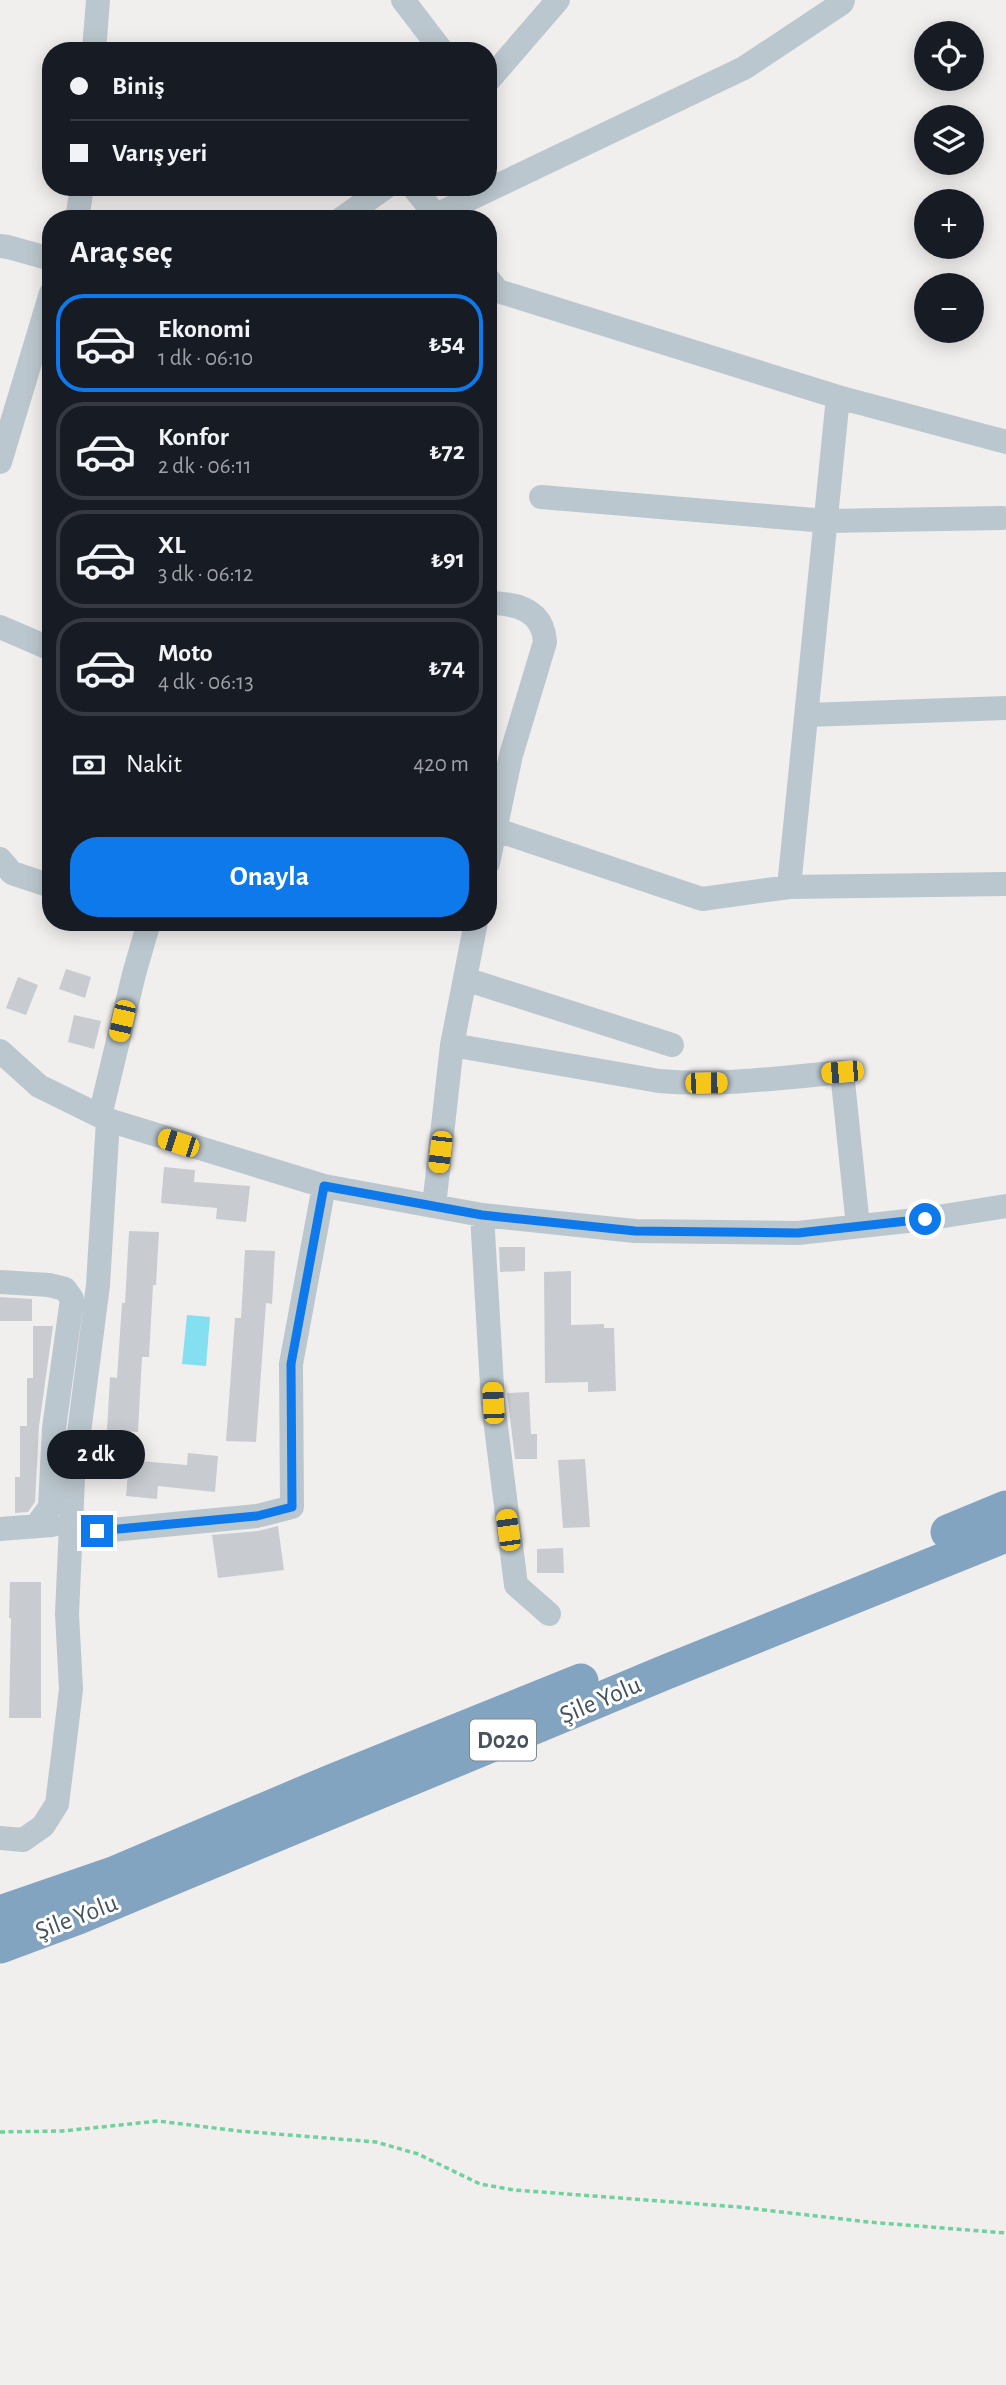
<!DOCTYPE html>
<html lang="tr">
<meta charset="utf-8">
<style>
body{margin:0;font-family:"Alegreya Sans",sans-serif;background:#20242c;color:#f1f3f6;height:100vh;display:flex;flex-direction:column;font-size:26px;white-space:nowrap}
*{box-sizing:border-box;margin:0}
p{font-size:23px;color:#9ea1a6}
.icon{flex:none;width:38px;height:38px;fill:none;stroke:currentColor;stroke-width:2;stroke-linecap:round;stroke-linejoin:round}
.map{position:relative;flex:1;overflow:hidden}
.panel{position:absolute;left:42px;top:210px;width:455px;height:721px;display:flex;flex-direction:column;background:#171b24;border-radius:28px;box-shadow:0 4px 18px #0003}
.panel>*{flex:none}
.guide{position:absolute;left:42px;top:42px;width:455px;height:154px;border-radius:28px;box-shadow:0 4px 18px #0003;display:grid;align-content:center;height:154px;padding:0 28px;background:#171b24}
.fabs{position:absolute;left:914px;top:21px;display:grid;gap:14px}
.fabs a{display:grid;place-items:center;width:70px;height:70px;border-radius:50%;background:#171b24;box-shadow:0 4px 18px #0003;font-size:35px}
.end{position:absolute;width:32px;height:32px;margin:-16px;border:9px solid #0e79eb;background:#fff;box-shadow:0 0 0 4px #fff}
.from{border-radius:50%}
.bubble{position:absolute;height:49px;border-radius:24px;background:#171b24;box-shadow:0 4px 18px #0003;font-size:23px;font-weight:700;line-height:49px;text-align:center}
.car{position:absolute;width:21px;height:42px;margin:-21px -10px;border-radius:9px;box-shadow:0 0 5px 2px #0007;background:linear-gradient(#f5c518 24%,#345 0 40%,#f5c518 0 76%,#345 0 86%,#f5c518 0)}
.guide b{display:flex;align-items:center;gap:24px;height:66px;font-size:26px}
.guide b+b{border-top:2px solid #363941}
.guide i{width:18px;height:18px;background:#f1f3f6}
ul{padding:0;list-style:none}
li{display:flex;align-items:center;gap:21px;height:98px;margin:0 14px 10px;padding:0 14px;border:4px solid #363941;border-radius:28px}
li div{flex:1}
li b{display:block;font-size:26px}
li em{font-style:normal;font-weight:700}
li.active{border-color:#0e79eb}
li>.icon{width:63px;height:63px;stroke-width:1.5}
h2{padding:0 28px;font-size:32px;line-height:84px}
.pay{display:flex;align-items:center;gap:18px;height:77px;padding:0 28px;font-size:26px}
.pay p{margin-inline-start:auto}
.button{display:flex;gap:14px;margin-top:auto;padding:14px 28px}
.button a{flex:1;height:80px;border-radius:28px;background:#0e79eb;color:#fff;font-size:28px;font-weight:700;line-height:80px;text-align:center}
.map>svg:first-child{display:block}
.water{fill:#84e0f1}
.building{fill:#c8ccd1}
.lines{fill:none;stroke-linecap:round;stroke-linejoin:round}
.path{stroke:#6fd29c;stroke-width:3.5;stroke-dasharray:5 3.5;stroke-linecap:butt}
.minor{stroke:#bbc7ce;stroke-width:24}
.highway{stroke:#83a4c0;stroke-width:35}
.route{stroke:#0e79eb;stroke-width:9}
.labels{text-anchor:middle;stroke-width:6;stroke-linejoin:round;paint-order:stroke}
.shield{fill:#fff;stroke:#7d878e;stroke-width:2}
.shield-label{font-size:24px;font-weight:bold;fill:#45535d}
.street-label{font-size:26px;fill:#45535d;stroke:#fff}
</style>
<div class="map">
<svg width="1006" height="2385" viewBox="0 0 1006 2385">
<rect width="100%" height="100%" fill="#f1eeee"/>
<path class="water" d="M187 1315 210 1317 206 1366 182 1364Z"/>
<path class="building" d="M66 969 91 977 85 998 59 989Z
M18 977 38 985 26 1015 6 1008Z
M74 1015 101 1021 94 1049 68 1042Z
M164 1167 195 1170 194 1182 250 1186 246 1222 216 1219 217 1208 161 1203Z
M129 1231 159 1232 156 1285H153L149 1357H142L138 1432 107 1430 110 1377 117 1378 122 1303H125Z
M499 1247H525V1271L500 1272Z
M245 1250 275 1251 272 1304 266 1303 256 1442 226 1441 235 1318H241Z
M571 1271V1325L604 1324V1328H614L616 1391 588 1392V1382L545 1383 544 1272Z
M0 1297 32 1299V1321H0Z
M33 1326H53L39 1426 35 1502 28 1512 15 1513V1477H20V1426H27V1378H33Z
M529 1392 531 1434H537V1459H515L507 1393Z
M188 1453 218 1456 215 1492 158 1486 157 1499 126 1496 129 1460 187 1465Z
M585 1459 590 1527 563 1528 558 1460Z
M278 1526 284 1570 218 1578 212 1535 258 1531Z
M563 1548 564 1573H537V1549Z
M10 1582H41V1718H9L11 1618H9Z"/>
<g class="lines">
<path class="path" d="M0 2132 63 2131 158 2121 239 2131 376 2142 418 2154 480 2184 514 2190 739 2207 868 2222 1006 2233"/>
<path class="minor" d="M403 0 442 51
M94 51 98 0
M488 81 558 0
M413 187 439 219
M436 215 744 68 842 3 843 0
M77 219 82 187
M341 219 386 187
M0 246 8 247 51 259
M488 279 498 291 838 397 1006 442
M0 462 51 293
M541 497 826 521 1002 518
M488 603C516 603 543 610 545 642L511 755 488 863
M0 627 51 649
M807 715 1006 708
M488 827 702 899 789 887 1006 884
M0 859 12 873 51 886
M789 887 838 397
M465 979 672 1045
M452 1045 659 1081C720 1086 781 1078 842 1072L858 1226
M0 1051 39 1086 108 1120 324 1186 482 1215 635 1231 798 1233 925 1219 1006 1206
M100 1116 134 974 149 922
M434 1206 452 1045 476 922
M482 1215 493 1403 516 1585 549 1614
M0 1282 49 1285 65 1289 72 1299 54 1428 50 1507 36 1526
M0 1529 52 1525
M70 1534 257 1516 292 1507 291 1364 324 1186
M0 1838 23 1840 43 1826 57 1804 64 1748 71 1689 67 1614 73 1479 98 1285 108 1120"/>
<path class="highway" d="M948 1532 1006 1508
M0 1913 113 1874 333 1781 581 1681
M0 1946 78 1917 666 1672 1006 1535"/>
</g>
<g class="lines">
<path class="route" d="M97 1531 257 1516 292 1507 291 1364 324 1186 482 1215 635 1231 798 1233 925 1219"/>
</g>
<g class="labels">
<rect class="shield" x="470" y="1719.5" width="66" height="41" rx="5"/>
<g class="shield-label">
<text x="503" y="1748">D020</text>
</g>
<g class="street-label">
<text transform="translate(600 1699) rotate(-23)" y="9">Şile Yolu</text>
<text transform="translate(76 1916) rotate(-21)" y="9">Şile Yolu</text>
</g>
</g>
</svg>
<div class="fabs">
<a><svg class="icon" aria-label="locate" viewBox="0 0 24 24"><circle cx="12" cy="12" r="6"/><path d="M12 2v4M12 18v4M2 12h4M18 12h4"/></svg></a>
<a><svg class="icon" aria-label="layers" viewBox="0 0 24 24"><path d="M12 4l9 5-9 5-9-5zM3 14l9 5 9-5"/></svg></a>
<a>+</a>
<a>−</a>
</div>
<i class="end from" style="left:925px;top:1219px"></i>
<i class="end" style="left:97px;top:1531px"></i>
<div class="bubble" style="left:47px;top:1430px;width:98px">2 dk</div>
<i class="car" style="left:122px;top:1021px;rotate:193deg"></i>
<i class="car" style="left:842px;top:1072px;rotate:265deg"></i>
<i class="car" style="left:706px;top:1083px;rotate:89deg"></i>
<i class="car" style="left:178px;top:1143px;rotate:288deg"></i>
<i class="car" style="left:440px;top:1152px;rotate:187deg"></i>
<i class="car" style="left:493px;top:1403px;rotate:357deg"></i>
<i class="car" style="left:508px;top:1530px;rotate:352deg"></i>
<div class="guide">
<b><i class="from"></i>Biniş</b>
<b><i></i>Varış yeri</b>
</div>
<section class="panel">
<h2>Araç seç</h2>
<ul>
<li class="active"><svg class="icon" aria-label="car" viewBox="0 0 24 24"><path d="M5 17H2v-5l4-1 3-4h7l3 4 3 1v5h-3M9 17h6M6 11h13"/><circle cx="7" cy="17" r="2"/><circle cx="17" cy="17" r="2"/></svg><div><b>Ekonomi</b><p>1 dk · 06:10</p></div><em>₺54</em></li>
<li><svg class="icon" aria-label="car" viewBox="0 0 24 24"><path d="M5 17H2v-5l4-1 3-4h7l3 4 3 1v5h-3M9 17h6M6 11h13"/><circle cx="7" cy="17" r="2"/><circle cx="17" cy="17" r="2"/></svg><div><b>Konfor</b><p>2 dk · 06:11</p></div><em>₺72</em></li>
<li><svg class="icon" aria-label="car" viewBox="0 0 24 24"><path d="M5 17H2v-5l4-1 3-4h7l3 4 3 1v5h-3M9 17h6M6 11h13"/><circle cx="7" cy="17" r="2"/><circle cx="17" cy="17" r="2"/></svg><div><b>XL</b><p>3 dk · 06:12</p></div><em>₺91</em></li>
<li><svg class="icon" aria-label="car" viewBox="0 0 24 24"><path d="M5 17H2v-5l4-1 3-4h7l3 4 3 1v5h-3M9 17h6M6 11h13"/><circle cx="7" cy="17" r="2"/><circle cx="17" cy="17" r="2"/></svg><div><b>Moto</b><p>4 dk · 06:13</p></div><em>₺74</em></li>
</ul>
<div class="pay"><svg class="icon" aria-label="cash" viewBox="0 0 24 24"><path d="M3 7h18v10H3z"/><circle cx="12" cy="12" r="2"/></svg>Nakit<p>420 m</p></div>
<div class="button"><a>Onayla</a></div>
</section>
</div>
